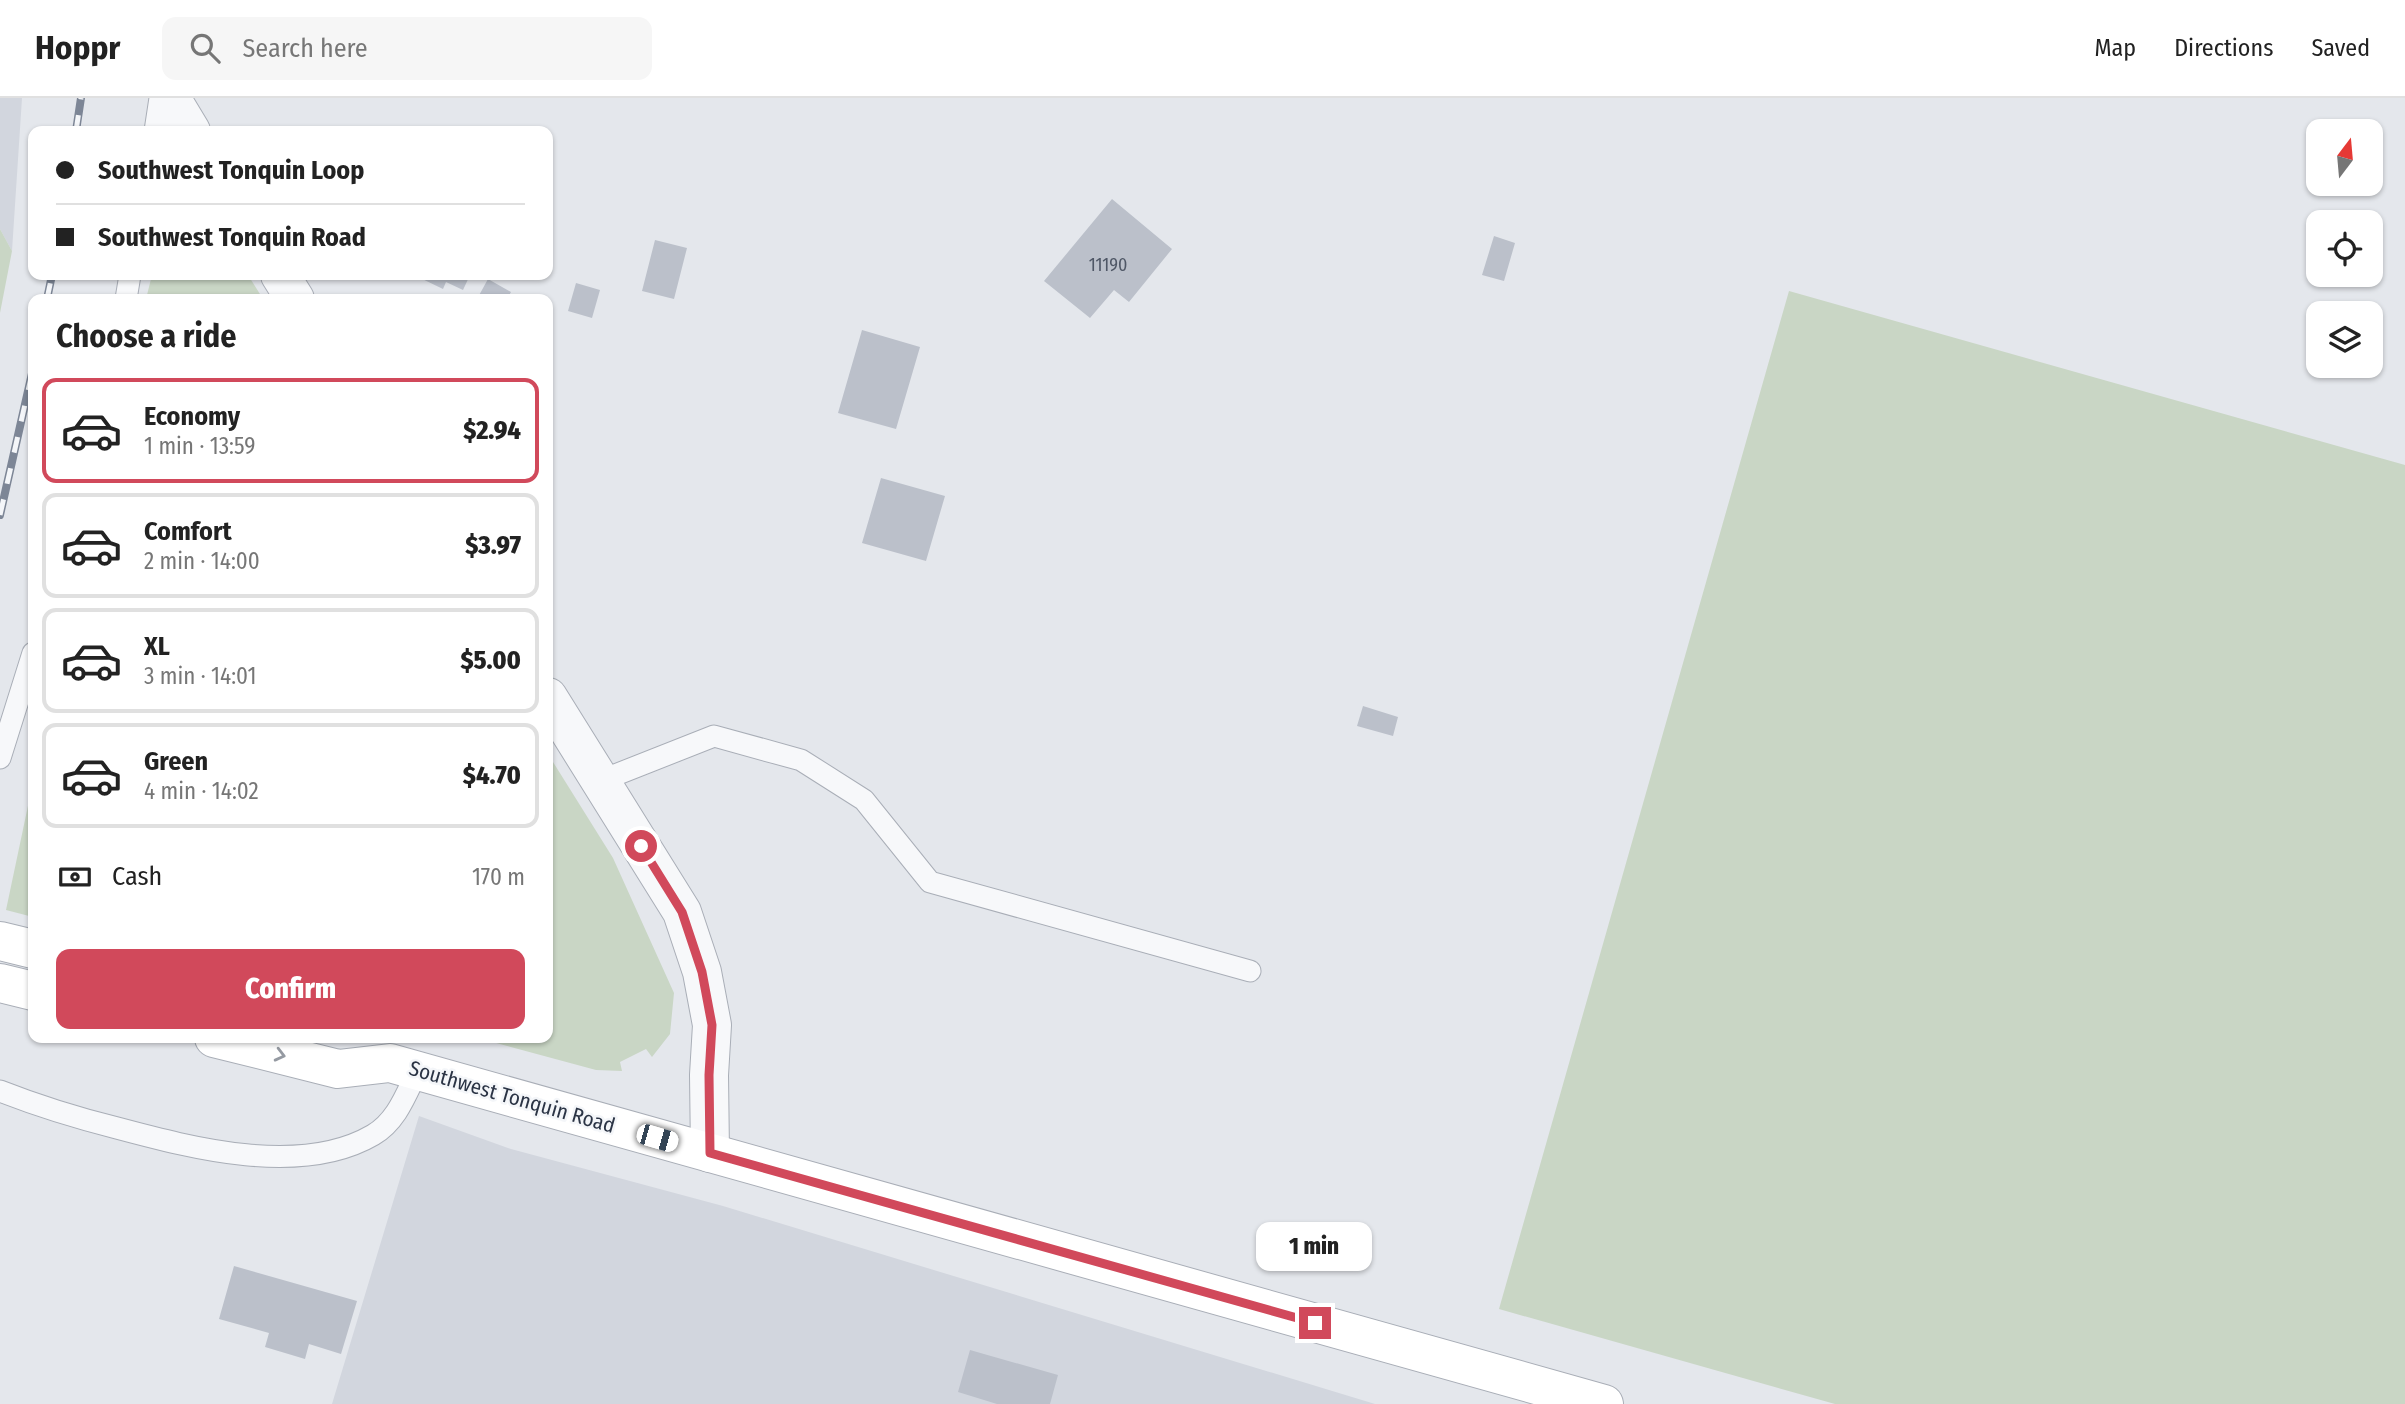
<!DOCTYPE html>
<meta charset="utf-8">
<style>
body{margin:0;font-family:"Fira Sans Condensed",sans-serif;background:#f6f6f6;color:#222;height:100vh;display:flex;flex-direction:column;font-size:26px;white-space:nowrap}
*{box-sizing:border-box;margin:0}
p{font-size:23px;color:#767676}
.icon{flex:none;width:38px;height:38px;fill:none;stroke:currentColor;stroke-width:2;stroke-linecap:round;stroke-linejoin:round}
.map{position:relative;flex:1;overflow:hidden}
.sheet{position:absolute;left:28px;top:196px;width:525px;height:749px;display:flex;flex-direction:column;background:#fff;border-radius:14px;box-shadow:0 2px 5px #0004}
.sheet>*{flex:none}
.hud{position:absolute;left:28px;top:28px;width:525px;height:154px;border-radius:14px;box-shadow:0 2px 5px #0004;display:grid;align-content:center;height:154px;padding:0 28px;background:#fff}
.needle{width:46px;rotate:16deg}
.controls{position:absolute;left:2306px;top:21px;display:grid;gap:14px}
.controls a{display:grid;place-items:center;width:77px;height:77px;border-radius:14px;background:#fff;box-shadow:0 2px 5px #0004;font-size:35px}
.end{position:absolute;width:32px;height:32px;margin:-16px;border:9px solid #d1495b;background:#fff;box-shadow:0 0 0 4px #fff}
.from{border-radius:50%}
.bubble{position:absolute;height:49px;border-radius:14px;background:#fff;box-shadow:0 2px 5px #0004;font-size:23px;font-weight:800;line-height:49px;text-align:center}
.car{position:absolute;width:21px;height:42px;margin:-21px -10px;border-radius:9px;box-shadow:0 0 5px 2px #0007;background:linear-gradient(#fff 24%,#345 0 40%,#fff 0 76%,#345 0 86%,#fff 0)}
.hud b{display:flex;align-items:center;gap:24px;height:66px;font-size:26px}
.hud b+b{border-top:2px solid #e0e0e0}
.hud i{width:18px;height:18px;background:#222}
ul{padding:0;list-style:none}
li{display:flex;align-items:center;gap:21px;height:105px;margin:0 14px 10px;padding:0 14px;border:4px solid #e0e0e0;border-radius:14px}
li div{flex:1}
li b{display:block;font-size:26px}
li em{font-style:normal;font-weight:800}
li.active{border-color:#d1495b}
li>.icon{width:63px;height:63px;stroke-width:1.5}
h2{padding:0 28px;font-size:32px;line-height:84px}
.pay{display:flex;align-items:center;gap:18px;height:77px;padding:0 28px;font-size:26px}
.pay p{margin-inline-start:auto}
.button{display:flex;gap:14px;margin-top:auto;padding:14px 28px}
.button a{flex:1;height:80px;border-radius:14px;background:#d1495b;color:#fff;font-size:28px;font-weight:800;line-height:80px;text-align:center}
header{display:flex;align-items:center;gap:42px;box-sizing:border-box;height:98px;padding:0 35px;background:#fff;border-bottom:2px solid #e0e0e0}
header strong{font-size:33px}
nav{display:flex;gap:38px;margin-inline-start:auto;font-size:24px}
.search{width:490px;height:63px;background:#f6f6f6;display:flex;align-items:center;gap:18px;box-sizing:border-box;padding:0 24px;border-radius:14px;color:#767676;font-size:26px}
.map>svg:first-child{display:block}
.built{fill:#d2d6de}
.green{fill:#c9d6c5}
.building{fill:#bbc0ca}
.lines{fill:none;stroke-linecap:round;stroke-linejoin:round}
.lane-casing{stroke:#a9aeb7;stroke-width:23}
.street-casing{stroke:#a9aeb7;stroke-width:40}
.secondary-casing{stroke:#a9aeb7;stroke-width:40}
.lane{stroke:#f7f8fa;stroke-width:21}
.street{stroke:#f7f8fa;stroke-width:38}
.secondary{stroke:#fff;stroke-width:38}
.rail-casing{stroke:#7d8696;stroke-width:8}
.rail{stroke:#f4f6f9;stroke-width:5;stroke-dasharray:16;stroke-linecap:butt}
.oneway{stroke:#959aa2}
.route{stroke:#d1495b;stroke-width:9}
.labels{text-anchor:middle;stroke-width:5;stroke-linejoin:round;paint-order:stroke}
.number-label{font-size:18px;fill:#4f5766}
.street-label{font-size:21px;fill:#2b3445;stroke:#f4f6f9}
</style>
<header>
<strong>Hoppr</strong>
<div class="search"><svg class="icon" aria-label="search" viewBox="0 0 24 24"><circle cx="10" cy="10" r="6"/><path d="M15 15l6 6"/></svg>Search here</div>
<nav><a>Map</a><a>Directions</a><a>Saved</a></nav>
</header>
<div class="map">
<svg width="2405" height="1306" viewBox="0 0 2405 1306">
<rect width="100%" height="100%" fill="#e4e7ec"/>
<path class="built" d="M0 0H22L12 153 0 131Z
M419 1018 511 1051 723 1108 1375 1306H332Z"/>
<path class="green" d="M0 131 12 153 0 215Z
M152 177H248L263 201H146Z
M1789 193 2405 367V1306H1835L1499 1211Z
M548 656 613 760 674 895 670 936 652 959 646 951 620 964 622 973 596 972 478 940H548Z
M33 684V819L6 812Z"/>
<path class="building" d="M1112 101 1172 151 1129 204 1114 192 1090 220 1044 183Z
M1494 138 1515 145 1504 183 1482 177Z
M655 142 687 150 674 201 642 193Z
M414 177H470L463 192 446 184 443 191Z
M488 181 511 194 507 201H477Z
M576 185 600 192 592 220 568 213Z
M862 232 920 249 896 331 838 315Z
M881 380 945 398 926 463 862 445Z
M1363 608 1398 619 1393 638 1357 628Z
M234 1168 357 1203 341 1256 309 1246 305 1261 265 1249 269 1235 219 1221Z
M970 1252 1058 1277 1050 1306H997L958 1294Z"/>
<g class="lines">
<g class="lane-casing">
<path id="lane" d="M155 33 160 0
M126 201 130 177
M0 660 33 555
M600 683 714 638 801 662 864 702 930 784 1250 873
M0 993C38 1008 77 1020 117 1030 192 1050 301 1079 373 1037 397 1023 406 996 418 972"/>
</g>
<g class="street-casing">
<path id="street" d="M171 0 191 33
M280 177 295 201
M548 599 682 814 702 874 712 927 709 977 710 1055"/>
</g>
<g class="secondary-casing">
<path id="secondary" d="M0 843 33 851
M0 885 33 893
M214 940 338 971 390 965 1604 1306"/>
</g>
<use href="#lane" class="lane"/>
<use href="#street" class="street"/>
<use href="#secondary" class="secondary"/>
<g class="rail-casing">
<path id="rail" d="M76 33 81 0
M47 201 52 177
M0 417 33 271"/>
</g>
<use href="#rail" class="rail"/>
</g>
<defs><path id="oneway-chevron" d="M-2-3.5L2.5 0L-2 3.5" fill="none" stroke-width="1.6" stroke-linecap="round" stroke-linejoin="round" transform="scale(1.75)"/></defs>
<use class="oneway" href="#oneway-chevron" transform="translate(280 957) rotate(14)"/>
<g class="lines">
<path class="route" d="M641 748 682 814 702 874 712 927 709 977 710 1055 1315 1225"/>
</g>
<g class="labels">
<g class="number-label">
<text x="1108" y="173">11190</text>
</g>
<g class="street-label">
<text transform="translate(512 999) rotate(16)" y="7">Southwest Tonquin Road</text>
</g>
</g>
</svg>
<div class="controls">
<a><svg class="needle" viewBox="-14 -14 28 28"><path d="M0-13l5 13h-10z" fill="#e53935"/><path d="M0 13l5-13h-10z" fill="#767676"/></svg></a>
<a><svg class="icon" aria-label="locate" viewBox="0 0 24 24"><circle cx="12" cy="12" r="6"/><path d="M12 2v4M12 18v4M2 12h4M18 12h4"/></svg></a>
<a><svg class="icon" aria-label="layers" viewBox="0 0 24 24"><path d="M12 4l9 5-9 5-9-5zM3 14l9 5 9-5"/></svg></a>
</div>
<i class="end from" style="left:641px;top:748px"></i>
<i class="end" style="left:1315px;top:1225px"></i>
<div class="bubble" style="left:1256px;top:1124px;width:116px">1 min</div>
<i class="car" style="left:657px;top:1040px;rotate:106deg"></i>
<div class="hud">
<b><i class="from"></i>Southwest Tonquin Loop</b>
<b><i></i>Southwest Tonquin Road</b>
</div>
<section class="sheet">
<h2>Choose a ride</h2>
<ul>
<li class="active"><svg class="icon" aria-label="car" viewBox="0 0 24 24"><path d="M5 17H2v-5l4-1 3-4h7l3 4 3 1v5h-3M9 17h6M6 11h13"/><circle cx="7" cy="17" r="2"/><circle cx="17" cy="17" r="2"/></svg><div><b>Economy</b><p>1 min · 13:59</p></div><em>$2.94</em></li>
<li><svg class="icon" aria-label="car" viewBox="0 0 24 24"><path d="M5 17H2v-5l4-1 3-4h7l3 4 3 1v5h-3M9 17h6M6 11h13"/><circle cx="7" cy="17" r="2"/><circle cx="17" cy="17" r="2"/></svg><div><b>Comfort</b><p>2 min · 14:00</p></div><em>$3.97</em></li>
<li><svg class="icon" aria-label="car" viewBox="0 0 24 24"><path d="M5 17H2v-5l4-1 3-4h7l3 4 3 1v5h-3M9 17h6M6 11h13"/><circle cx="7" cy="17" r="2"/><circle cx="17" cy="17" r="2"/></svg><div><b>XL</b><p>3 min · 14:01</p></div><em>$5.00</em></li>
<li><svg class="icon" aria-label="car" viewBox="0 0 24 24"><path d="M5 17H2v-5l4-1 3-4h7l3 4 3 1v5h-3M9 17h6M6 11h13"/><circle cx="7" cy="17" r="2"/><circle cx="17" cy="17" r="2"/></svg><div><b>Green</b><p>4 min · 14:02</p></div><em>$4.70</em></li>
</ul>
<div class="pay"><svg class="icon" aria-label="cash" viewBox="0 0 24 24"><path d="M3 7h18v10H3z"/><circle cx="12" cy="12" r="2"/></svg>Cash<p>170 m</p></div>
<div class="button"><a>Confirm</a></div>
</section>
</div>
